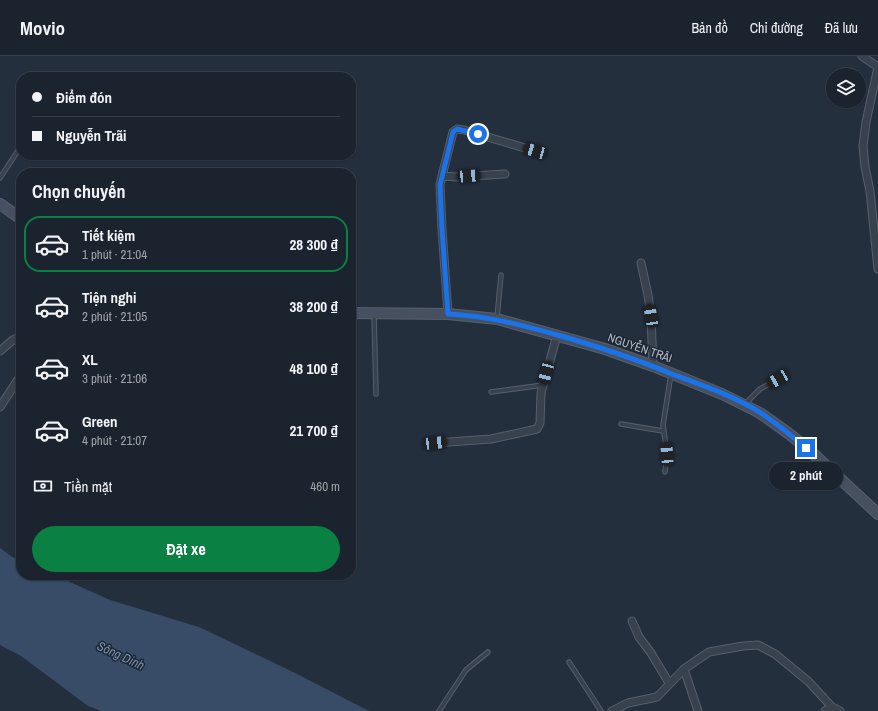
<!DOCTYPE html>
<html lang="vi">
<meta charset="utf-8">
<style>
body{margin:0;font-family:"Archivo Narrow",sans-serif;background:#242b36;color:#f1f3f6;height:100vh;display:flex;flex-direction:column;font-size:15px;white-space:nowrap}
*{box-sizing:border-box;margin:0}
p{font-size:13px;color:#a0a4aa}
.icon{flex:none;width:22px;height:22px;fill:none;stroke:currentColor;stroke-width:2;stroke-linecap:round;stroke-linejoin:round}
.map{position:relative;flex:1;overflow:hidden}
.drawer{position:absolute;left:16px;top:112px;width:340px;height:412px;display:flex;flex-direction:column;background:#1b232e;border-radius:16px;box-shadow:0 1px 3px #0004,0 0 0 1px #39404a}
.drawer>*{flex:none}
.banner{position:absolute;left:16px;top:16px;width:340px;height:88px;border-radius:16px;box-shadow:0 1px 3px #0004,0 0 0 1px #39404a;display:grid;align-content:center;height:88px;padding:0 16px;background:#1b232e}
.fabs{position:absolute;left:826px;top:12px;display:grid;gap:8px}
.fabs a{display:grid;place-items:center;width:40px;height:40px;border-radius:50%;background:#1b232e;box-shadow:0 1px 3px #0004,0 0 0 1px #39404a;font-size:20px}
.end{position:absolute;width:18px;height:18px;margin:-9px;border:5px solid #1a73e8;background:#fff;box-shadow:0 0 0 2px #fff}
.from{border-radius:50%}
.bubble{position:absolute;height:28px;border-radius:14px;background:#1b232e;box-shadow:0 1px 3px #0004,0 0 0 1px #39404a;font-size:13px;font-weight:700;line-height:28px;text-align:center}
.car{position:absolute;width:12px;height:24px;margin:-12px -6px;border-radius:5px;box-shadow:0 0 3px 1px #0007;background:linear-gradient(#222 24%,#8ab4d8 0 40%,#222 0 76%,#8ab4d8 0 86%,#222 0)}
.banner b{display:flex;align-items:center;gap:14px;height:38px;font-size:15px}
.banner b+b{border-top:1px solid #39404a}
.banner i{width:10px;height:10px;background:#f1f3f6}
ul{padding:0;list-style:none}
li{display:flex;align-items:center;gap:12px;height:56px;margin:0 8px 6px;padding:0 8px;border:2px solid transparent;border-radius:16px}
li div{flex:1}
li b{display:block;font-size:15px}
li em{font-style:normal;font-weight:700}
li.on{border-color:#0b8043}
li>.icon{width:36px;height:36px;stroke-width:1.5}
h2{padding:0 16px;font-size:18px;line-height:48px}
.pay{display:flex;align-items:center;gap:10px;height:44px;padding:0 16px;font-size:15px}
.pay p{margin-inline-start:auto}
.cta{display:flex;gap:8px;margin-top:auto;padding:8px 16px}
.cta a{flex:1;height:46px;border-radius:24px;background:#0b8043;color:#fff;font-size:16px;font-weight:700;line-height:46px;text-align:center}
header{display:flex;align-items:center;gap:24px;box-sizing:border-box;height:56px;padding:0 20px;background:#1b232e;border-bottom:1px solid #39404a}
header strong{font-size:19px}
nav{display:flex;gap:22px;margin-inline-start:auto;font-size:14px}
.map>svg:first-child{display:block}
.water{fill:#394c67}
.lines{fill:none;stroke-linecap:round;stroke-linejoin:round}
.lane-casing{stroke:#565f6c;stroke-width:5.5}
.street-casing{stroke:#565f6c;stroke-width:9}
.secondary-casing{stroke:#565f6c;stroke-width:12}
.lane{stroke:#38414e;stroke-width:3.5}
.street{stroke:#38414e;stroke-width:7}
.secondary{stroke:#465061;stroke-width:10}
.route{stroke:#1a73e8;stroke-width:5}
.labels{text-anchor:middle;stroke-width:3;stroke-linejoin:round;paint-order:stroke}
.street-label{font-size:12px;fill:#b4bcc9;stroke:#1d2633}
.water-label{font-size:13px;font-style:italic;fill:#7c92b1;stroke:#1d2633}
</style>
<header>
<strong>Movio</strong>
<nav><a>Bản đồ</a><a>Chỉ đường</a><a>Đã lưu</a></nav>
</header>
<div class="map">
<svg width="878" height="655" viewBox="0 0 878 655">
<rect width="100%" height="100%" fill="#242f3e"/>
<path class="water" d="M0 492 12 501 21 505V519H54L110 544 199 571 295 617 369 655H101L88 650 21 600 0 589Z"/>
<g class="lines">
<g class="lane-casing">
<path id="lane" d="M0 122 21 90
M374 258 376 338
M497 262 501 219
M491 336 543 329
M745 348 760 333 778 323
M621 368 663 375
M665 416 667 398 663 369 671 318
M569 606 601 655
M439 655 466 614 488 596"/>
</g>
<g class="street-casing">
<path id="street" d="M862 0 878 11
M878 11 866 66 863 90 865 111 870 135 878 213
M442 120 453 76 457 73 464 74 535 95
M641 207 648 239 651 260 653 310
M448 258 442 173 440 129 442 120 457 121 505 118
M0 295 13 284 21 280
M15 329 21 335
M0 351 21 319
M435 387 491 383 537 373 540 367 541 337 557 279
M632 565 639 581 651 597 669 627
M684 613 698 655
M612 655 628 647 657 641 684 613 709 596 743 590 758 589 775 598 808 625 832 651 840 655
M825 655 832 651"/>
</g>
<g class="secondary-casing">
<path id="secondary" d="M0 148 21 163
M351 257 448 258 497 263 605 293 653 310 722 338 760 357 788 377 807 392 878 458"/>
</g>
<use href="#lane" class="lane"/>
<use href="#street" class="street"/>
<use href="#secondary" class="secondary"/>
</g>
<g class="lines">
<path class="route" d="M478 78 457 73 453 76 440 129 442 173 448 258C488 260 522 269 561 280 599 291 636 303 672 318 702 329 734 340 761 357 777 368 792 380 806 392"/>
</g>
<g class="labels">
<g class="street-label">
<text transform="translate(640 292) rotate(19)" y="4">NGUYỄN TRÃI</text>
</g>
<g class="water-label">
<text transform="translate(121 599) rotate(25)" y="5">Sông Dinh</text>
</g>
</g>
</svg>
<div class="fabs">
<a><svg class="icon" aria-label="layers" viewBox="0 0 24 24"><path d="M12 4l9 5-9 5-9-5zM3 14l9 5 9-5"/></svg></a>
</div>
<i class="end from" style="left:478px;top:78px"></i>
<i class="end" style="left:806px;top:392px"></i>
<div class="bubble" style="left:769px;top:406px;width:74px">2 phút</div>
<i class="car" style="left:535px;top:95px;rotate:286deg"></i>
<i class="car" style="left:469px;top:120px;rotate:86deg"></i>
<i class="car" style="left:651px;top:260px;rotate:351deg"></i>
<i class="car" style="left:546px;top:317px;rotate:195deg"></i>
<i class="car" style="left:778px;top:323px;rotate:240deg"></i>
<i class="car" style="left:435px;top:387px;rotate:84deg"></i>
<i class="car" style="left:667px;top:398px;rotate:356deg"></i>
<div class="banner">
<b><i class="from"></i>Điểm đón</b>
<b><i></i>Nguyễn Trãi</b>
</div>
<section class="drawer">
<h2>Chọn chuyến</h2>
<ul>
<li class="on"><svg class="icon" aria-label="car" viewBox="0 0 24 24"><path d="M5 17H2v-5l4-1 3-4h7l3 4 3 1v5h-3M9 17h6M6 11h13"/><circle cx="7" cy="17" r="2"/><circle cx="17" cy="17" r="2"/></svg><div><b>Tiết kiệm</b><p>1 phút · 21:04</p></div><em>28 300 ₫</em></li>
<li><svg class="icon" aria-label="car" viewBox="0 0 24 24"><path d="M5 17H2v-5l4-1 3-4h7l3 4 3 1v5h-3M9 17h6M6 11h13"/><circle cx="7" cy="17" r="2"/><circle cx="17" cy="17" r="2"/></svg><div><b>Tiện nghi</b><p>2 phút · 21:05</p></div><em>38 200 ₫</em></li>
<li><svg class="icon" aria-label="car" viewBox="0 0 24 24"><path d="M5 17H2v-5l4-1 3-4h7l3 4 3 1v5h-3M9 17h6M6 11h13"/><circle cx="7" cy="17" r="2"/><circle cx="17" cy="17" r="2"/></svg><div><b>XL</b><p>3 phút · 21:06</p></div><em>48 100 ₫</em></li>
<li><svg class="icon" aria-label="car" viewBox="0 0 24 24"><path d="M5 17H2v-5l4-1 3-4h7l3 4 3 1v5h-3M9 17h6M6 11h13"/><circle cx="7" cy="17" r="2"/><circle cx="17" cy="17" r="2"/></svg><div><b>Green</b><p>4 phút · 21:07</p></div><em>21 700 ₫</em></li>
</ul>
<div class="pay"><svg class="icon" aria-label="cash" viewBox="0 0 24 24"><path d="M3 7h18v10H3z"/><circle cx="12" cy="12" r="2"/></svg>Tiền mặt<p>460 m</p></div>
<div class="cta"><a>Đặt xe</a></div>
</section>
</div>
